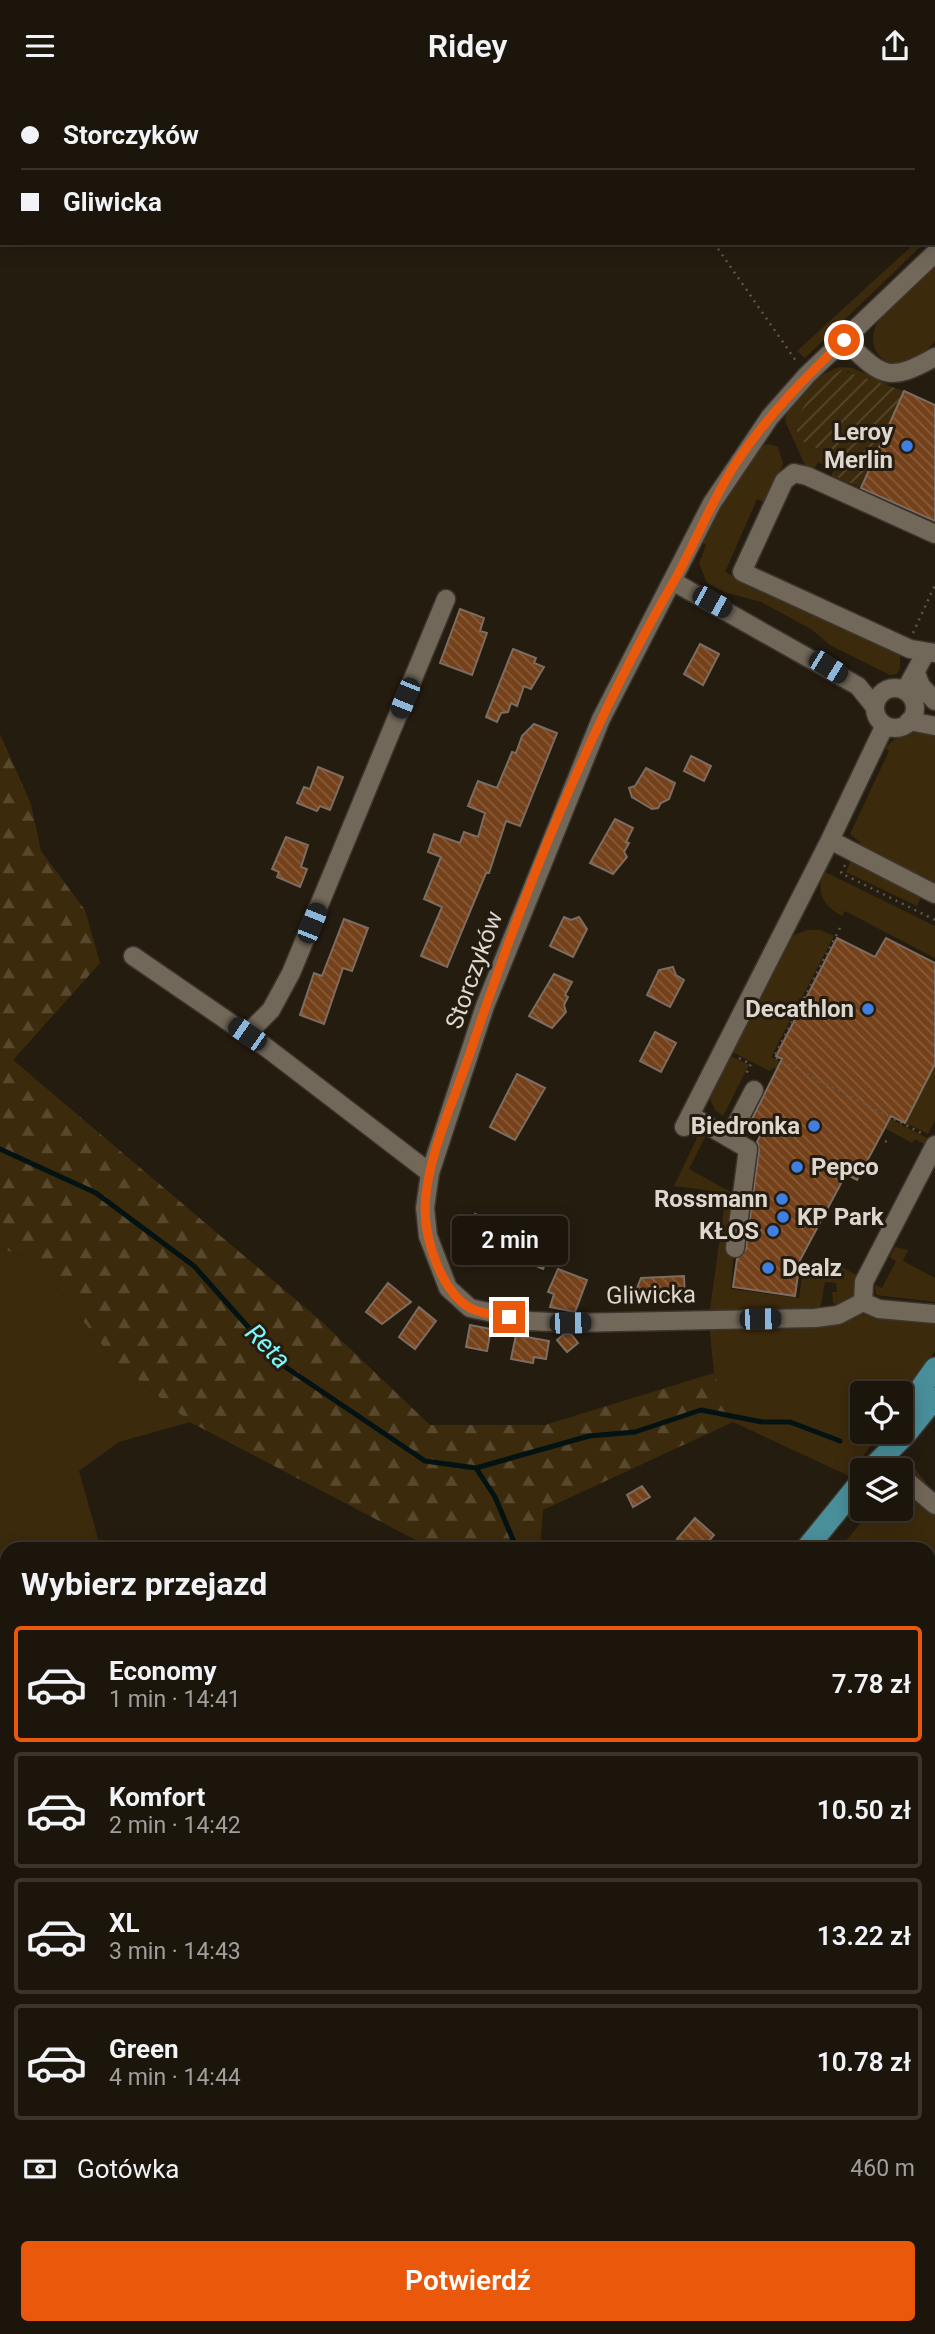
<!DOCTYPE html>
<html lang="pl">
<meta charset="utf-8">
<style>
body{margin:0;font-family:Roboto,sans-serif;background:#29221a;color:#f1f3f6;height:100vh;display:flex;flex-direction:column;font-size:26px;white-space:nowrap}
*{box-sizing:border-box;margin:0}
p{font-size:23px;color:#a09f9d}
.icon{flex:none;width:38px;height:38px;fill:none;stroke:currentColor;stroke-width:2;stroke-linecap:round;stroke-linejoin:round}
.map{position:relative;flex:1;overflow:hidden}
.sheet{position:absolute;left:0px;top:1451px;width:936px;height:793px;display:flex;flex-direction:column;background:#1c150c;border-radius:21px 21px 0 0;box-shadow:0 4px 18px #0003,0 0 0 2px #3a342d}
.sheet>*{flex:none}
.top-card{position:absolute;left:0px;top:0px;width:936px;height:154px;box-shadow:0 4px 18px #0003,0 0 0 2px #3a342d;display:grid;align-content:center;height:154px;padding:0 21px;background:#1c150c}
.buttons{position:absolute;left:850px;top:1290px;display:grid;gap:14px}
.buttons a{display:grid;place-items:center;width:63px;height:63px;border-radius:7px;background:#1c150c;box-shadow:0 4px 18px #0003,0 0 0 2px #3a342d;font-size:35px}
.end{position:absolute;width:32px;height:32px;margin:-16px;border:9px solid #ea580c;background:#fff;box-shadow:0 0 0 4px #fff}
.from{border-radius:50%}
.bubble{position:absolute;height:49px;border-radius:7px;background:#1c150c;box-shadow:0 4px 18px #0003,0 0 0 2px #3a342d;font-size:23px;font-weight:600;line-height:49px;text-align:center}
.car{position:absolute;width:21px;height:42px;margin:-21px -10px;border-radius:9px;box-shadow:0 0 5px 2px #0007;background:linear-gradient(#222 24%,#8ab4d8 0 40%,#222 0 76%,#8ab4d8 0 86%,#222 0)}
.top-card b{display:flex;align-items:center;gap:24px;height:66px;font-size:26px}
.top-card b+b{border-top:2px solid #3a342d}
.top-card i{width:18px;height:18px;background:#f1f3f6}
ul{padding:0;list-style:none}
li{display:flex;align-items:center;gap:21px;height:116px;margin:0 14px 10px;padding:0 7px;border:4px solid #3a342d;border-radius:7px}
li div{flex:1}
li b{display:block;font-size:26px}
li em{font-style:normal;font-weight:600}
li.active{border-color:#ea580c}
li>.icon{width:63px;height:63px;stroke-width:1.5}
h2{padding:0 21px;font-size:32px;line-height:84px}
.pay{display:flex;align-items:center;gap:18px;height:77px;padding:0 21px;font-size:26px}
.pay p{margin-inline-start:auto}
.button{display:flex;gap:14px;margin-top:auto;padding:14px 21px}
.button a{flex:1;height:80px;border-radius:7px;background:#ea580c;color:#fff;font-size:28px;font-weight:600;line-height:80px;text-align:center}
header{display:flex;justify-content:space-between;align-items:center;height:91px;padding:0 21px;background:#1c150c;font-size:32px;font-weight:600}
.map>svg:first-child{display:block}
.green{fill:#3c2a0c}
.forest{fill:url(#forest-firs)}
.garden{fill:url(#garden-furrows)}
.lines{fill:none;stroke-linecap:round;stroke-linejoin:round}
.stream{stroke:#031212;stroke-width:5}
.building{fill:url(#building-back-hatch);stroke:#7c6c62;stroke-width:2}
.minor-casing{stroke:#3c352e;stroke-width:21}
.major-casing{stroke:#3c352e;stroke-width:24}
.path{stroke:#5e554b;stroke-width:2.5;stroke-dasharray:2 5;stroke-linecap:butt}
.minor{stroke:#726859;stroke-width:18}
.major{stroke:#498f9a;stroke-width:21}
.route{stroke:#ea580c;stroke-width:9}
.shop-dot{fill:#3f7fe0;stroke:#251c10;stroke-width:2.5}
.labels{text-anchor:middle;stroke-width:6;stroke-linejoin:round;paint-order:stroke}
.poi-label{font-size:24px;font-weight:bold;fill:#ddd7cf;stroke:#251c10;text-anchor:end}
.street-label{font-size:24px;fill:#ddd7cf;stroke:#251c10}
.water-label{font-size:26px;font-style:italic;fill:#7bf8fb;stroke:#251c10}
</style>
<header><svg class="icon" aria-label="menu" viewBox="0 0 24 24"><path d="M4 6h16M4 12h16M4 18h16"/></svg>Ridey<svg class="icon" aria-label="share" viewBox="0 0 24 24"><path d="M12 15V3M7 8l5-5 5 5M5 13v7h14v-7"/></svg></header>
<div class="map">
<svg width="935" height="2243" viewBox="0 0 935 2243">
<defs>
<pattern id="forest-firs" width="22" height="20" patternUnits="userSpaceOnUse" patternTransform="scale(1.75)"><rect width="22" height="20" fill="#3c2a0c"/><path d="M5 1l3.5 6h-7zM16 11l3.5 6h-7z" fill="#58482e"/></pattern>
<pattern id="garden-furrows" width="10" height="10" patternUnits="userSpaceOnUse" patternTransform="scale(1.75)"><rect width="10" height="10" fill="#3c2a0c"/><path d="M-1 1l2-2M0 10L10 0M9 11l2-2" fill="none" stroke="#58482e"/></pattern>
<pattern id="building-back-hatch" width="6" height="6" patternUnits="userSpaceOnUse" patternTransform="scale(1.75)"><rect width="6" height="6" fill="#74411a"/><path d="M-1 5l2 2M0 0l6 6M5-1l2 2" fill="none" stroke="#875c3a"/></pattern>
</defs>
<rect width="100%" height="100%" fill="#251c10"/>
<path class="green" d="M915 152H924L805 267 797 260Z
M935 175V250C929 256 922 265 915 269 886 284 861 256 879 229 892 209 918 192 935 175Z
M840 276 853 277 890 294 876 293 847 280 799 349 842 369 836 384 851 392 846 395 830 388 834 379 818 371 813 380 806 376 785 330C787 310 821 280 840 276Z
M768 353 778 356 783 373 766 412 757 408 725 481 900 562V577L897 583 890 584 830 554 811 538 761 511 724 501 707 492 699 472 706 454 701 451C714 428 743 359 768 353Z
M916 639 935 642V794L858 755 860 751 850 743 889 660 885 657 898 645Z
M851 769 922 804 917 815 846 781Z
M823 780 935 835V867L845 820 842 825C822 814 817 803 823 780Z
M807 839H820L834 845 771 966 929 1048 926 1054 915 1048 912 1052 774 977 769 980 731 960 786 853 794 844Z
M729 964 749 974 723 1025 715 1019 710 1008Z
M935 973V1029L928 1043 905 1032Z
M697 1038 706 1044 689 1078 738 1105 731 1198 799 1207 803 1178 834 1172 858 1185 852 1213 837 1216 833 1212 832 1201H837L836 1192 825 1191 820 1219 709 1225 726 1102 674 1095 697 1047 689 1042Z
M895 1156 908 1159 903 1170 935 1187V1211L876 1204 875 1194 882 1197 896 1170 890 1166Z
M0 1158 32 1166 115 1270 190 1331 119 1351 79 1380 101 1458H7V1683L0 1670Z
M866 1220 935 1230V1260L901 1310V1302H863V1340L880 1341 849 1385 733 1331 714 1282 709 1233Z
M909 1370 935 1403V1572L929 1577V1458H839L872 1418H901V1380Z
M291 2237H346L352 2243H286Z"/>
<path class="forest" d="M0 643 31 713 41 760 85 819 100 872 13 969 321 1230 430 1334H545L714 1282 733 1331 543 1419 540 1458H433L190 1331 115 1270 32 1166 0 1158Z"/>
<path class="garden" d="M841 279 904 300 861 397 836 385 842 369 799 349 795 330 815 298Z"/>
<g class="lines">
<path class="stream" d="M0 1058 96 1102 194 1175 281 1273 425 1370 476 1377 495 1406 517 1458
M476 1377 589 1345 635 1341 701 1319 762 1331H790L840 1350"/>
</g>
<path class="building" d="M904 300 935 314V430L861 397Z
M460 518 484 527 480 540 487 542 472 584 440 572Z
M700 553 719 563 703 594 684 583Z
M513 558 536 567 534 572 544 576 531 598 524 595 517 615 511 612 508 621 501 622 497 631 486 626Z
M534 633 557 642 520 735 506 730 489 782H486L447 876 421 865 442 816 424 808 441 766 428 761 434 743 460 752 464 741 478 746 485 722 468 715 478 690 497 697 512 661 516 662 522 645Z
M691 665 711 675 704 690 684 680Z
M318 676 343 686 330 719 320 715 317 720 297 712 304 696 310 698Z
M646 677 675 692 669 708 661 712 658 717 652 718 632 706 629 697 635 695Z
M615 728 633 737 626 751 629 752 624 761 627 766 613 783 590 772Z
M286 746 308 754 301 776 307 778 300 796 277 786 279 781 272 778Z
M564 826 571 829 579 826 587 838 573 866 550 855Z
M344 828 368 837 352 880 343 877 324 933 300 924 314 882 322 885Z
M837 847 875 866 886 847 935 872V973L905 1032 891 1025 857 1089 846 1083 800 1169 795 1205 733 1196 737 1168 746 1158 759 1059 757 1051 763 1039 750 1032 782 968 776 965Z
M673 876 676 884 684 889 670 916 647 904 659 879Z
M554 883 572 891 565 904 568 906 564 914 566 921 552 937 529 925Z
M655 941 676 952 661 981 640 970Z
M517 983 545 997 515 1049 490 1036Z
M475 1123 495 1131 487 1160 479 1158 473 1174 466 1162 459 1159Z
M522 1150 550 1161 543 1178 515 1166Z
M558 1178 587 1189 575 1221 550 1216 554 1203 548 1201Z
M684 1185 685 1209 631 1212 641 1187Z
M388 1192 411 1211 382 1233 366 1221Z
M419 1216 436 1230 415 1258 399 1246Z
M470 1234 491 1238 487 1260 466 1256Z
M564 1243H571L578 1252 567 1261 557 1249Z
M516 1244 549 1250 546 1268 534 1266 533 1272 511 1268Z
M642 1395 650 1406 633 1416 627 1404Z
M695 1427 714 1444 702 1458H689L677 1448Z"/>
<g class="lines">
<g class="minor-casing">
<path id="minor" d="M844 249C882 285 887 293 935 266
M935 443 807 385 794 382 784 390 742 481 910 558 935 562
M674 491 858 595 875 616
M916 582 921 595 935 610
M875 617a20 20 0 1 1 40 0a20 20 0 1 1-40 0Z
M905 600 926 561
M909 630 935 635
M830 749 935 803
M133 865 267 957 430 1082
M247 943 271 919 291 882 446 508
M690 1024 748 1058 735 1157
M684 1036 830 749 885 634
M729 1047 754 999
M863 1211 838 1224 815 1227 570 1232 530 1230 470 1217 448 1197 428 1145 425 1117 430 1082 485 915 601 628 712 412 770 326 807 284 935 162
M863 1211 864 1191 935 1054
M863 1211 879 1218 935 1223
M901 1385 935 1414
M929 1587 935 1583
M491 2236 495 2243"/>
</g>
<g class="major-casing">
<path id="major" d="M901 1325 935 1277
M870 1379 906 1343 935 1307
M806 1458 863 1388
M151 2243 157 2236"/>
</g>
<path class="path" d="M5 0V2
M714 152 796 270
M913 542 935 494
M845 774 841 782 935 829
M840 837 774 966 923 1043
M739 967 751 973 746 983
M885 1050 890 1053
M805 1174 827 1170"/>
<use href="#minor" class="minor"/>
<use href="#major" class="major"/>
</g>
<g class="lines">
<path class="route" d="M509 1226C497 1224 481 1223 470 1217 441 1200 425 1149 425 1117 426 1069 453 1011 469 965 523 803 587 640 673 492 695 453 711 410 736 372 766 326 805 287 844 249"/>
</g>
<g class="shop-dot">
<circle cx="907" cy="355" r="7"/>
<circle cx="868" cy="918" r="7"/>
<circle cx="814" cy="1035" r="7"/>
<circle cx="797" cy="1076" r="7"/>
<circle cx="782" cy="1108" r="7"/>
<circle cx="783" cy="1126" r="7"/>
<circle cx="773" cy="1140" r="7"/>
<circle cx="768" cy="1177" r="7"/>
</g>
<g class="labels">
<g class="poi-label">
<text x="893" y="349">Leroy<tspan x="893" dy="28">Merlin</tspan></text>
<text x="854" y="926">Decathlon</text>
<text x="800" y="1043">Biedronka</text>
<text x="811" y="1084" text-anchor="start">Pepco</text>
<text x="768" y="1116">Rossmann</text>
<text x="797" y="1134" text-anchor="start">KP Park</text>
<text x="759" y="1148">KŁOS</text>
<text x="782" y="1185" text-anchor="start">Dealz</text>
</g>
<g class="street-label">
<text transform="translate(474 879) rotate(-70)" y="8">Storczyków</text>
<text transform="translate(651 1204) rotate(-1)" y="8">Gliwicka</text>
</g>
<g class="water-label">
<text transform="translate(268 1255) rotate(45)" y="9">Reta</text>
</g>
</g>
</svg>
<div class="buttons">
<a><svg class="icon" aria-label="locate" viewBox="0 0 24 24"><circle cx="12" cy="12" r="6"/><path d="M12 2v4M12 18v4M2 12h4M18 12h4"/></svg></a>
<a><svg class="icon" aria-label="layers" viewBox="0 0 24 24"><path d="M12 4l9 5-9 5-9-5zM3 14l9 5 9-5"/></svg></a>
</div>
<i class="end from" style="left:844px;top:249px"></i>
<i class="end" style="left:509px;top:1226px"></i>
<div class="bubble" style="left:452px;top:1125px;width:116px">2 min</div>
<i class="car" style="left:712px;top:511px;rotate:119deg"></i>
<i class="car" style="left:828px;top:576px;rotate:122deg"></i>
<i class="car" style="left:405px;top:607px;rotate:202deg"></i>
<i class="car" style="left:312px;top:832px;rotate:22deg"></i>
<i class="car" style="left:247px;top:943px;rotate:305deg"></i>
<i class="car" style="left:760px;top:1228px;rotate:89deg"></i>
<i class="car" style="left:570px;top:1232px;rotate:89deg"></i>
<div class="top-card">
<b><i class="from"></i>Storczyków</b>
<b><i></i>Gliwicka</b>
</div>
<section class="sheet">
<h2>Wybierz przejazd</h2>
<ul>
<li class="active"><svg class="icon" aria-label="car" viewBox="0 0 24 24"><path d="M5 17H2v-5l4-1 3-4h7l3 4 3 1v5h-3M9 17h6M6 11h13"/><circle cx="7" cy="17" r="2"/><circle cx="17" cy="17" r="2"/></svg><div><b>Economy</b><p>1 min · 14:41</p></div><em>7.78 zł</em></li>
<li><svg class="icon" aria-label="car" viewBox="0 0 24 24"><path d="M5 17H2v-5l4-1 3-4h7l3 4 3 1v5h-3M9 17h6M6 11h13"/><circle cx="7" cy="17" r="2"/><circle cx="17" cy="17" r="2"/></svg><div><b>Komfort</b><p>2 min · 14:42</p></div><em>10.50 zł</em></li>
<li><svg class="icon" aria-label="car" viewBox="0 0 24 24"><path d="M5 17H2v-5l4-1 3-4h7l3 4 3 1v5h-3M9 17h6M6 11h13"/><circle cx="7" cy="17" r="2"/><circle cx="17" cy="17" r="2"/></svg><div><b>XL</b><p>3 min · 14:43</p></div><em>13.22 zł</em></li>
<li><svg class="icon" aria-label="car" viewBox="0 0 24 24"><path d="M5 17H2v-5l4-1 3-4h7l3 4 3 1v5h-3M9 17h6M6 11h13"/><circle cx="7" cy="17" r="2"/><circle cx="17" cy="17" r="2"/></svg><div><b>Green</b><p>4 min · 14:44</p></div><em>10.78 zł</em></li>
</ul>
<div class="pay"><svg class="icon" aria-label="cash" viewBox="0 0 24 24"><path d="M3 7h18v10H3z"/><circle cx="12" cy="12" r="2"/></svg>Gotówka<p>460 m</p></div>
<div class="button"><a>Potwierdź</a></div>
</section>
</div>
